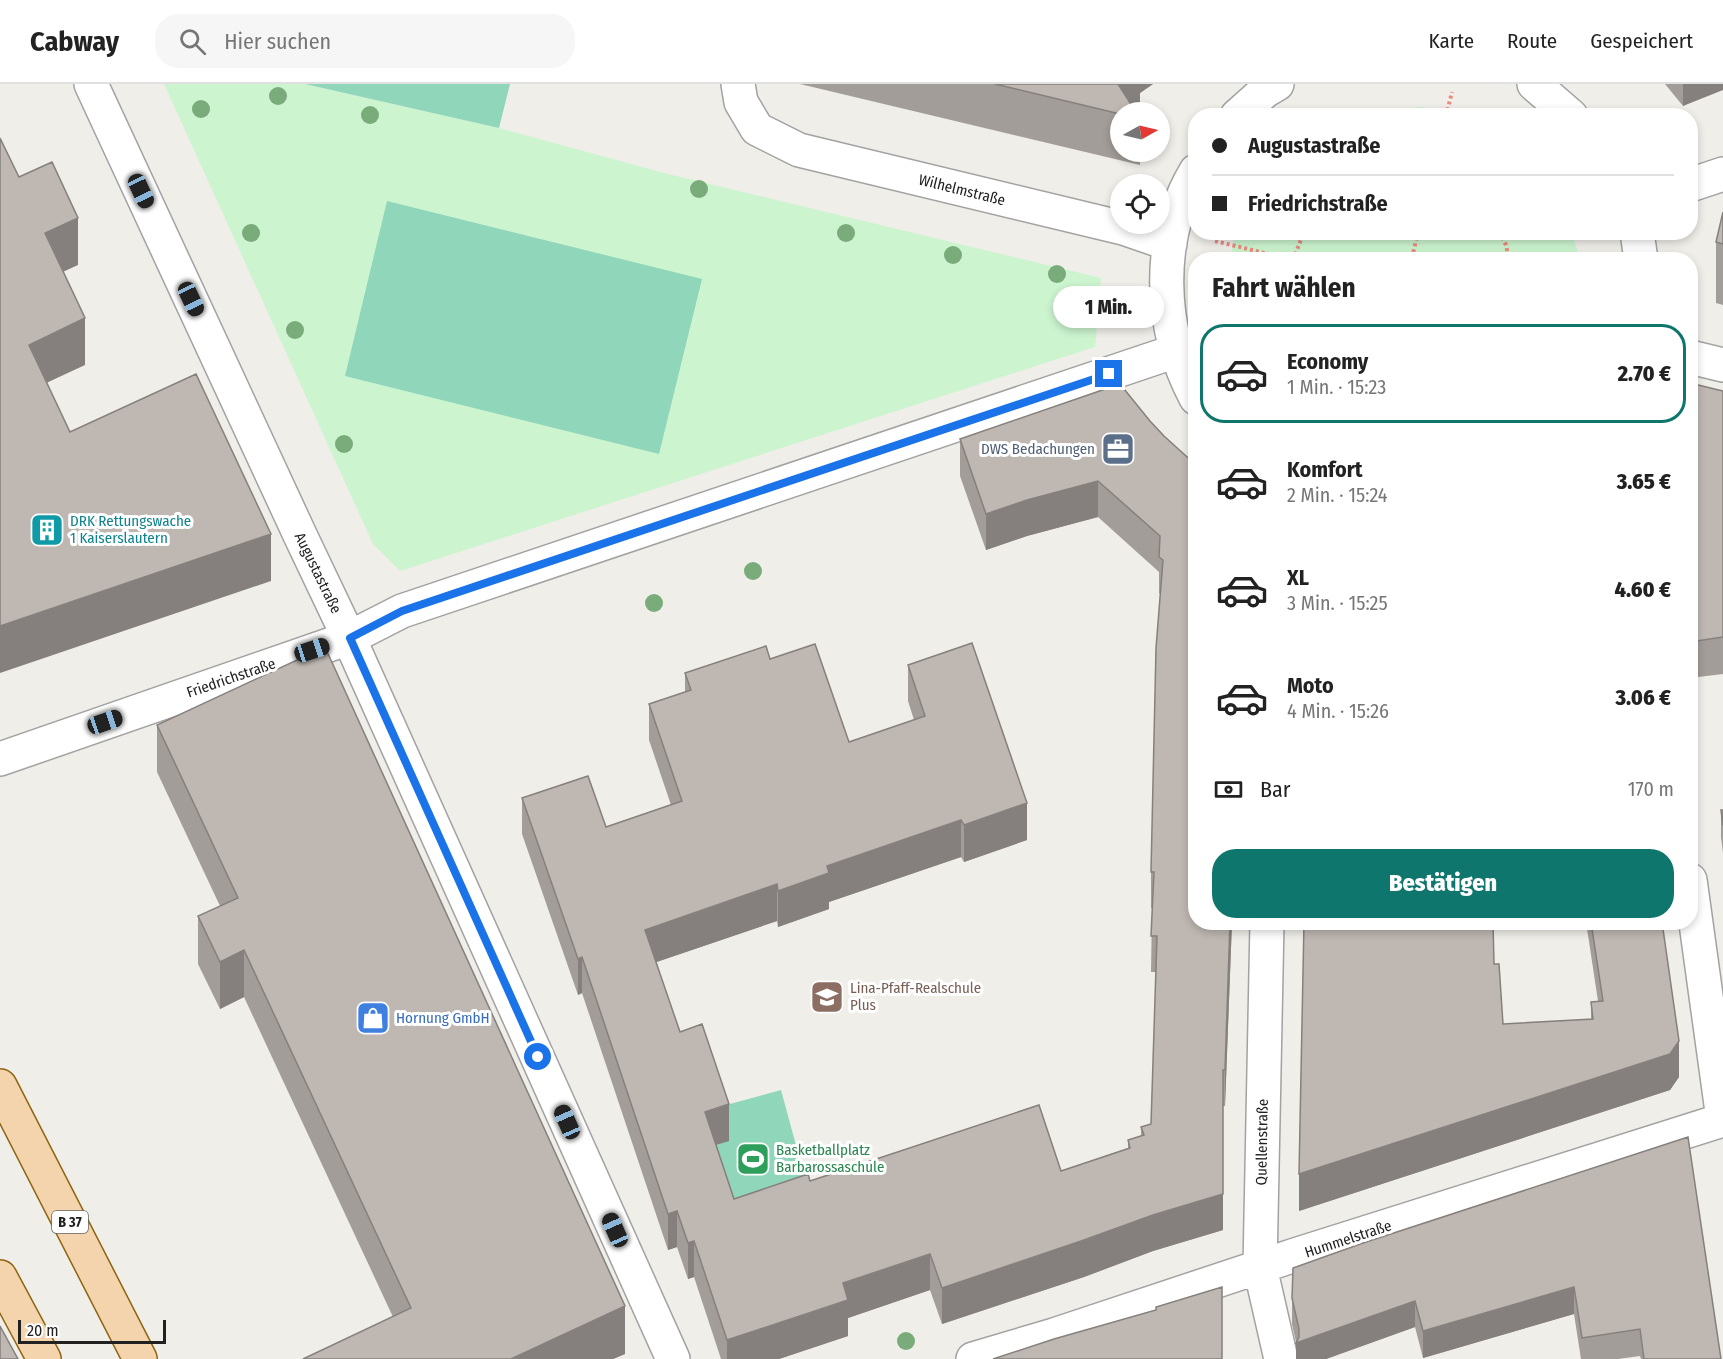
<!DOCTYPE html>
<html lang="de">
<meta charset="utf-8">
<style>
body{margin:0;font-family:"Fira Sans Condensed",sans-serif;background:#f6f6f6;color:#222;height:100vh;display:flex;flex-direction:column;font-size:22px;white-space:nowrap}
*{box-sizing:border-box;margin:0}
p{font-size:20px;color:#767676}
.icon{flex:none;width:33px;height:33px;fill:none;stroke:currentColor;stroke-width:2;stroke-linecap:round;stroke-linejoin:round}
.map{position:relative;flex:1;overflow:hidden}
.details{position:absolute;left:1188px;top:168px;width:510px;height:678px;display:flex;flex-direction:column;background:#fff;border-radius:24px;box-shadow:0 3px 9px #0003}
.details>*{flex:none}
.hud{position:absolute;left:1188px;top:24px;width:510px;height:132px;border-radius:24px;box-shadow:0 3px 9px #0003;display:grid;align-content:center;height:132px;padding:0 24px;background:#fff}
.needle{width:39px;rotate:82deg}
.tools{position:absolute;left:1110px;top:18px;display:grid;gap:12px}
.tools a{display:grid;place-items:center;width:60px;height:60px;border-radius:50%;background:#fff;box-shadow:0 3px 9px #0003;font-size:30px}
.scale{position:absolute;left:18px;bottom:15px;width:148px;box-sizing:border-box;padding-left:6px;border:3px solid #212121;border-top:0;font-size:16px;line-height:21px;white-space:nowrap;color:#212121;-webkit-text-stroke:4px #fff;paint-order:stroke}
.end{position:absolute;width:27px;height:27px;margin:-14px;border:8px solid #1a73e8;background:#fff;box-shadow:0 0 0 3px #fff}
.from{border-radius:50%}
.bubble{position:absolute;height:42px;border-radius:21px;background:#fff;box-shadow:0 3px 9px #0003;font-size:20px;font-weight:800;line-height:42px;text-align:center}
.car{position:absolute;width:18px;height:36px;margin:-18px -9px;border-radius:8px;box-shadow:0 0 4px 2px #0007;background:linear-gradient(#222 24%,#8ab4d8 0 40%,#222 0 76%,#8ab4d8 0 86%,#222 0)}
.hud b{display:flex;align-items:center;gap:21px;height:57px;font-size:22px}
.hud b+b{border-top:2px solid #e0e0e0}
.hud i{width:15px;height:15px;background:#222}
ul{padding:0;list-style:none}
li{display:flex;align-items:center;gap:18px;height:99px;margin:0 12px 9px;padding:0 12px;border:3px solid transparent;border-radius:24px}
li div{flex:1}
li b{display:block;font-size:22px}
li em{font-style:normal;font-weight:800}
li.active{border-color:#0f766e}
li>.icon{width:54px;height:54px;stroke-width:1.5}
h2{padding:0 24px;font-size:27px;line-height:72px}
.pay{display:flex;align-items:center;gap:15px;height:66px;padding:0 24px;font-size:22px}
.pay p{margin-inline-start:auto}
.cta{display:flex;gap:12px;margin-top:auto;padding:12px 24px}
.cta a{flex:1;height:69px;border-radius:24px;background:#0f766e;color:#fff;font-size:24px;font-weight:800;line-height:69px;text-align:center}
header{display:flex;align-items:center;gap:36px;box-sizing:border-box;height:84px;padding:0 30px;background:#fff;border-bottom:2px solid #e0e0e0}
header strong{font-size:28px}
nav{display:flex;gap:33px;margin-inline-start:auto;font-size:21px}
.search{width:420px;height:54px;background:#f6f6f6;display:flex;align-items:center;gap:15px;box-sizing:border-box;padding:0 21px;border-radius:24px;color:#767676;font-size:22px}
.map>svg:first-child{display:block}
.park{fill:#ccf4cf}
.pitch{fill:#90d6bb}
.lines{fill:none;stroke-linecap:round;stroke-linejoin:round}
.street-casing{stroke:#a2a2a2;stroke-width:36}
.primary-casing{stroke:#8e6411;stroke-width:36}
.path{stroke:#eb8a7f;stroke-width:4;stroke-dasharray:3 3;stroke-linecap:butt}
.street{stroke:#fff;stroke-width:33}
.primary{stroke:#f3d4ac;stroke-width:33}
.tree{fill:#79ac7a}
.wall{fill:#a39d99}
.shaded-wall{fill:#85807d}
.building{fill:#beb7b2;stroke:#85807d;stroke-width:1.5}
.route{stroke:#1a73e8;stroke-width:8}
.labels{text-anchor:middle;stroke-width:6;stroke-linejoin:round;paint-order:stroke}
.shield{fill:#fff;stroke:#646464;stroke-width:1.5}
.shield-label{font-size:14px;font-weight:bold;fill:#212121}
.street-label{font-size:15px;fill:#212121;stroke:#fff}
.service-label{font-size:15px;fill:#4e5e75;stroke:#fff;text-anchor:end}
.culture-label{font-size:15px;fill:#0d838f;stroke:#fff;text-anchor:start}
.education-label{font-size:15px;fill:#785e54;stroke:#fff;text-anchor:start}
.shop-label{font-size:15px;fill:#366cbe;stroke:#fff;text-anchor:start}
.leisure-label{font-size:15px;fill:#27864d;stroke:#fff;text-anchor:start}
</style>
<header>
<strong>Cabway</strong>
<div class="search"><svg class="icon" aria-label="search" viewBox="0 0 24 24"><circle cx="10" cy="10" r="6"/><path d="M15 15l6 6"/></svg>Hier suchen</div>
<nav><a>Karte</a><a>Route</a><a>Gespeichert</a></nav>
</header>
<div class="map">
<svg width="1723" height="1275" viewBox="0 0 1723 1275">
<rect width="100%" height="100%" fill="#f0eee9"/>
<path class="park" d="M164 0H305L499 44 668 90 1101 194 1095 263 400 487 373 460Z
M1422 23 1453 31H1352L1363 27Z
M1235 149H1572L1580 175H1230Z"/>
<path class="pitch" d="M305 0H510L499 44Z
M387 117 702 195 659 370 345 292Z
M781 1006 812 1120 724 1145 693 1030Z"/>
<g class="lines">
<g class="street-casing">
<path id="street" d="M91 0 300 451 349 554 673 1275
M738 0 741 18 757 45 799 66 1123 144 1170 160
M1534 0 1571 32
M1237 32 1265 7 1277 0
M1196 87C1155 155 1159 245 1196 314
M1690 101 1723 90
M1637 148 1641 176
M1690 273 1723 281
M0 675 349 554 402 527 1176 267
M1690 796 1723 1035
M1267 838 1260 1183 1281 1275
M973 1275 1054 1251 1295 1171 1723 1036"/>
</g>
<g class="primary-casing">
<path id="primary" d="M0 1002 140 1275
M0 1193 44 1275"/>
</g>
<path class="path" d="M1446 32 1452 8
M1499 148 1506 161 1509 176
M1215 157 1293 176
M1412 174 1418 148
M1293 176 1304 148
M1394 176 1400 173 1414 176"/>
<use href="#street" class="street"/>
<use href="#primary" class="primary"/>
</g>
<g class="tree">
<circle cx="278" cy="12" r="9"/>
<circle cx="201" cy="25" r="9"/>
<circle cx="370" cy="31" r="9"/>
<circle cx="699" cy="105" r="9"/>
<circle cx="251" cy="149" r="9"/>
<circle cx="846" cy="149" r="9"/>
<circle cx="953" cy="171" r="9"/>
<circle cx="1057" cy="190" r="9"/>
<circle cx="295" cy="246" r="9"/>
<circle cx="344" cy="360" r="9"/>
<circle cx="753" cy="487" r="9"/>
<circle cx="654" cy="519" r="9"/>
<circle cx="906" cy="1257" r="9"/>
</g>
<path class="wall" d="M800 0H1153L1140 9V28H1120V68H1140V81Z
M1665 0H1723L1683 22Z
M1723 128V221L1716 219V158Z
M1690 299 1723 307V590L1690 594Z
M1150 337 1232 838 1225 1022H1223V1146L1153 1167 1084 1193 942 1240 930 1206 848 1234V1252L779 1275H721L694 1193 688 1195 677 1163 668 1166 582 909 578 911 522 750V714L606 743 671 721 649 656V620L685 608V589L770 575 849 658 914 636 908 617V581L1027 756 964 778 961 773 829 818V825L778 843 777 837 656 878 680 948 729 1057 716 1061 734 1115 810 1097 1061 1087 1128 1064V1056L1141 1052V1043L1151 1040 1156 888H1151L1152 824H1151V788L1160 510 1159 509V488L1098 433 1027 452 986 466 960 392V355Z
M157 641 625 1270 613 1275H303L393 1233 244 913 220 925 198 880V832L220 822 157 688Z
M1721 726H1723V769L1721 753Z
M1586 838H1662L1679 993 1670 1006 1299 1127 1494 880 1503 940 1591 935V918L1598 917Z
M1688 1053 1721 1275H1641L1640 1272 1618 1275H1581L1574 1230 1423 1274 1415 1243 1326 1275H1296V1258L1292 1240V1214Z"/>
<path class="shaded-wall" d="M1116 0H1153L1140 9V28H1120Z
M1683 0H1723V6L1683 22Z
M78 134V181L45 196V149Z
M85 234V281L29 307V261Z
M1098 397V433L1027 452 986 466V430L1027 416Z
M271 450V497L0 589V542Z
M1027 719V756L964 778V741Z
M961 736V773L829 818V825L778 843V807L827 782Z
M777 800V837L645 882V846Z
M1230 838H1232L1225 1022V986Z
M244 866V913L220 925V878Z
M582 873V909L578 911V875Z
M1679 957V993L1670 1006 1299 1127V1090Z
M1223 986V1146L1153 1167 1084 1193 942 1240V1204L1084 1156Z
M729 1020V1057L705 1064V1028Z
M677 1127V1163L668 1166V1130Z
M694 1157V1193L688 1195V1159Z
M930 1170V1206L848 1234V1252L779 1275H727V1256L843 1199Z
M1574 1203V1230L1423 1274V1247Z
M1415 1217V1243L1326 1275H1296V1259Z
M625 1222V1270L613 1275H511Z"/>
<path class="building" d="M995 0H1118L1136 28H1120V30Z
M0 54 19 93 52 78 78 134 45 149 85 234 29 261 70 348 196 290 271 450 0 542Z
M1723 128V160L1716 158Z
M1690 299 1723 307V553L1690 558Z
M1120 300 1150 337 1164 352 1196 381V838H1230L1225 986H1223V1110L1153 1131 1084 1156 942 1204 930 1170 843 1199 848 1216 727 1256 694 1157 688 1159 677 1127 668 1130 582 873 578 875 522 714 588 692 606 743 682 717 649 620 691 606 685 589 766 562 770 575 815 560 849 658 925 632 908 581 972 559 1027 719 964 741 961 736 827 782 829 789 778 807 777 800 645 846 680 948 702 940 729 1020 705 1028 734 1115 808 1090 810 1097 1039 1021 1061 1087 1130 1064 1128 1056 1144 1051 1141 1043 1151 1040 1157 852H1151L1154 788H1151L1156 564 1163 476 1159 473 1160 452 1098 397 1027 416 986 430 960 355Z
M325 563 625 1222 511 1275H303L411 1224 244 866 220 878 198 832 238 814 157 641Z
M1721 726H1723V742Z
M1304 838H1493L1494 880H1499L1503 940 1593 935 1591 918 1603 917 1591 838H1662L1679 957 1670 970 1299 1090Z
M1688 1053 1721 1275H1644L1640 1245 1582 1254 1574 1203 1423 1247 1415 1217 1296 1259 1299 1253V1245L1292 1214 1293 1184 1363 1159Z
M1222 1203V1275H993L1054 1255 1156 1226V1223Z
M0 1242 18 1275H0Z"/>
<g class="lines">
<path class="route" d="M538 973 350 554 402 527 1109 290"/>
</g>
<defs>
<g id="office-square" transform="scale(1.725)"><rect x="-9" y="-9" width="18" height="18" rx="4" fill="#5c6f8a" stroke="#fff"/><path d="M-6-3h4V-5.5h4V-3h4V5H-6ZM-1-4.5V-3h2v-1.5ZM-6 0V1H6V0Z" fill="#fff"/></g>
<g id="building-square" transform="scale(1.725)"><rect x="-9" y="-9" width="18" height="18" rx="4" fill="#0f9aa8" stroke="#fff"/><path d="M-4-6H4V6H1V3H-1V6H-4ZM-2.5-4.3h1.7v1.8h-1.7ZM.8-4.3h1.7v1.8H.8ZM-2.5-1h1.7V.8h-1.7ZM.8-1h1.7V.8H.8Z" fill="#fff"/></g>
<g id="school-square" transform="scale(1.725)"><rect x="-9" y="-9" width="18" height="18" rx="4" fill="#8d6e63" stroke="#fff"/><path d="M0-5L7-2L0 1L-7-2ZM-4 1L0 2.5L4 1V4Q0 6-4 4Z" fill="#fff"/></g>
<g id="shop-square" transform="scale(1.725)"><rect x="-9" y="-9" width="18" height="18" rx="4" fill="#3f7fe0" stroke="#fff"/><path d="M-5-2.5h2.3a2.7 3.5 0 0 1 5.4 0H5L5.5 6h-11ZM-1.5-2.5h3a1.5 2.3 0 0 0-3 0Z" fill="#fff"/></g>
<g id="stadium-square" transform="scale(1.725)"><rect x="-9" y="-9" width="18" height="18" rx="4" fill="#2e9e5b" stroke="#fff"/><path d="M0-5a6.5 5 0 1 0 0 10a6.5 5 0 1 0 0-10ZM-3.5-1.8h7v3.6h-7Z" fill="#fff"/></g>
</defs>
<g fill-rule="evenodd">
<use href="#office-square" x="1118" y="365"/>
<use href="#building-square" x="47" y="446"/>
<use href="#school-square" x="827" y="913"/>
<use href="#shop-square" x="373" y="934"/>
<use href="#stadium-square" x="753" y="1075"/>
</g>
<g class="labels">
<rect class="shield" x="52" y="1127" width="36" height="22" rx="4.5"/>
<g class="shield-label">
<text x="70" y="1143">B 37</text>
</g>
<g class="street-label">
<text transform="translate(962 106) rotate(14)" y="5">Wilhelmstraße</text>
<text transform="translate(318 489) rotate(64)" y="5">Augustastraße</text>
<text transform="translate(231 594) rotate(-19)" y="5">Friedrichstraße</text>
<text transform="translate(1262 1058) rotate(-89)" y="5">Quellenstraße</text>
<text transform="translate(1348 1155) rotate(-18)" y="5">Hummelstraße</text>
</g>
<g class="service-label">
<text x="1095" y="370">DWS Bedachungen</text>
</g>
<g class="culture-label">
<text x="70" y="442">DRK Rettungswache<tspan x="70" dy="17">1 Kaiserslautern</tspan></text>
</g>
<g class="education-label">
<text x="850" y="909">Lina-Pfaff-Realschule<tspan x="850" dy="17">Plus</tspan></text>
</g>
<g class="shop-label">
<text x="396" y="939">Hornung GmbH</text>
</g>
<g class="leisure-label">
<text x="776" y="1071">Basketballplatz<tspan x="776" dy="17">Barbarossaschule</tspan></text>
</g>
</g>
</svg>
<div class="tools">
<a><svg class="needle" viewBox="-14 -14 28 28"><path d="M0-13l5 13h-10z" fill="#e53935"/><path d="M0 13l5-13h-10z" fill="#767676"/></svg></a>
<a><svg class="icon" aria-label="locate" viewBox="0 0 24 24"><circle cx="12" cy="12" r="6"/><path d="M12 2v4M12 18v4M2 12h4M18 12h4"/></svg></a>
</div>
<div class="scale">20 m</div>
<i class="end from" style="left:538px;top:973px"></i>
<i class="end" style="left:1109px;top:290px"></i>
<div class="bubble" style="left:1053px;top:202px;width:111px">1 Min.</div>
<i class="car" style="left:141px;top:107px;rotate:155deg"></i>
<i class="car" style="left:191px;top:215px;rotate:155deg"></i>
<i class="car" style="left:312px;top:566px;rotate:72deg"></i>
<i class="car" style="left:105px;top:638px;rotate:71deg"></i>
<i class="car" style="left:567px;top:1038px;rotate:336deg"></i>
<i class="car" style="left:615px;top:1146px;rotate:336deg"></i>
<div class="hud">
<b><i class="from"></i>Augustastraße</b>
<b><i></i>Friedrichstraße</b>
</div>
<section class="details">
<h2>Fahrt wählen</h2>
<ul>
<li class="active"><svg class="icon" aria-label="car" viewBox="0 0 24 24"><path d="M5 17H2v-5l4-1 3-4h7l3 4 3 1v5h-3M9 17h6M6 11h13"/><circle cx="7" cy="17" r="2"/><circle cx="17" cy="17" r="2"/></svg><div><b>Economy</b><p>1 Min. · 15:23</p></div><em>2.70 €</em></li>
<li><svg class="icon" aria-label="car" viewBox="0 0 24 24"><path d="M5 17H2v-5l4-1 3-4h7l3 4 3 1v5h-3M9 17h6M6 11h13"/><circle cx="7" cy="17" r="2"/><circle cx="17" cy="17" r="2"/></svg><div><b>Komfort</b><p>2 Min. · 15:24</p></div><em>3.65 €</em></li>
<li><svg class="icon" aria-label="car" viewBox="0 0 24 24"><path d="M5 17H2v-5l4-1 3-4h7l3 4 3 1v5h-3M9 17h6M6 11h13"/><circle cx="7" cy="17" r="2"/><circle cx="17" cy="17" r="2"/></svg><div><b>XL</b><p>3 Min. · 15:25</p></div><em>4.60 €</em></li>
<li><svg class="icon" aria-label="car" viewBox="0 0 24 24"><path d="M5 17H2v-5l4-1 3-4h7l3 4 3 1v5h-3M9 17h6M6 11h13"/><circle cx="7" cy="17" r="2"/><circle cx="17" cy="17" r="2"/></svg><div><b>Moto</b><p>4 Min. · 15:26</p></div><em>3.06 €</em></li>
</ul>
<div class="pay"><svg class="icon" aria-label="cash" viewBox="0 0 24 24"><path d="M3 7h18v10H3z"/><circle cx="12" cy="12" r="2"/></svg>Bar<p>170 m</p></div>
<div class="cta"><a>Bestätigen</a></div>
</section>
</div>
